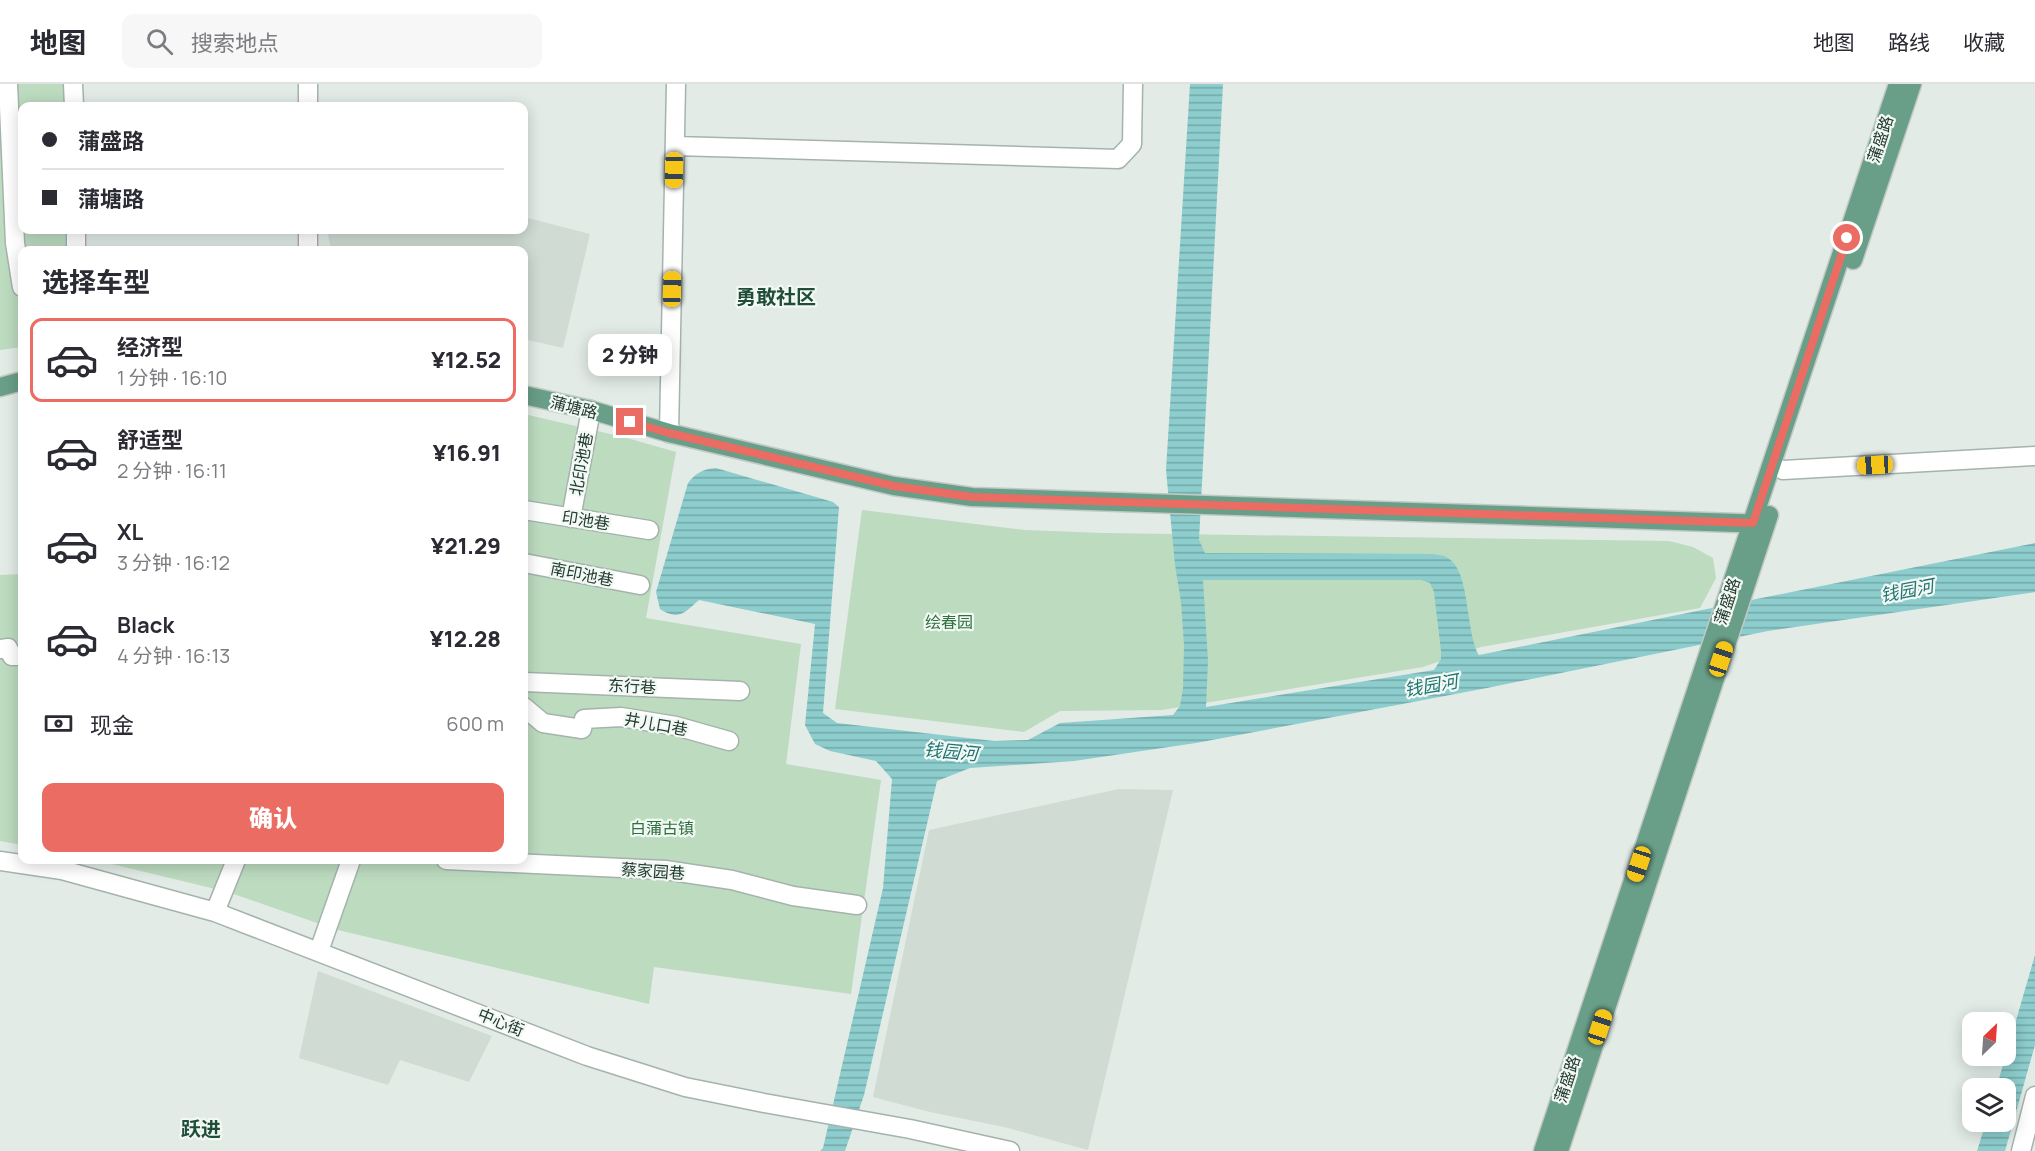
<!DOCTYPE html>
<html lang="zh">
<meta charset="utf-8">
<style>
body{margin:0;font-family:Manrope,"Noto Sans SC",sans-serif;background:#f7f7f7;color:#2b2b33;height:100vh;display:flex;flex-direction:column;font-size:22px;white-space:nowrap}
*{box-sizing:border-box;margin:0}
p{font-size:20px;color:#7c7c81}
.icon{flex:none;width:33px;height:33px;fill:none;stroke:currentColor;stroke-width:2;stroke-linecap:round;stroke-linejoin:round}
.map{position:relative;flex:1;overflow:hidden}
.details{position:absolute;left:18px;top:162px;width:510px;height:618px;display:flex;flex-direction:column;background:#fff;border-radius:12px;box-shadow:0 3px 15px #0003}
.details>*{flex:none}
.top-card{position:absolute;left:18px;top:18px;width:510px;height:132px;border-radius:12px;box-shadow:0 3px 15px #0003;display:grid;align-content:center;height:132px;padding:0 24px;background:#fff}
.needle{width:39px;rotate:25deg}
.buttons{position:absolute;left:1962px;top:928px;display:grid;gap:12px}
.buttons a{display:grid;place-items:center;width:54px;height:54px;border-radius:12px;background:#fff;box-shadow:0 3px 15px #0003;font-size:30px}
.end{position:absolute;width:27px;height:27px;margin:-14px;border:8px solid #ea6c62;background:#fff;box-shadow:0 0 0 3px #fff}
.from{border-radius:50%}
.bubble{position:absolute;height:42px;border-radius:12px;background:#fff;box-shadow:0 3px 15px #0003;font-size:20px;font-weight:800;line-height:42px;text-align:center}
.car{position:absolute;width:18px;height:36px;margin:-18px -9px;border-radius:8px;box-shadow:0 0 4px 2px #0007;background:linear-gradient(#f5c518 24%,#345 0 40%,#f5c518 0 76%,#345 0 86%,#f5c518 0)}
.top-card b{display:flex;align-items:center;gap:21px;height:57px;font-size:22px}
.top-card b+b{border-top:2px solid #e1e1e2}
.top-card i{width:15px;height:15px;background:#2b2b33}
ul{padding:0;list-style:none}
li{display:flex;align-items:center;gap:18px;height:84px;margin:0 12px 9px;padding:0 12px;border:3px solid transparent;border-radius:12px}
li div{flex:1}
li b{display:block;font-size:22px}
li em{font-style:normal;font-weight:800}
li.current{border-color:#ea6c62}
li>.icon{width:54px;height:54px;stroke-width:1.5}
h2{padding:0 24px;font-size:27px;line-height:72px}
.pay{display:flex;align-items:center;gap:15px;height:66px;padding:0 24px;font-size:22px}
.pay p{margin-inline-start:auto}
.primary-button{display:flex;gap:12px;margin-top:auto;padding:12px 24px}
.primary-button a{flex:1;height:69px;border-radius:12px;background:#ea6c62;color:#fff;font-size:24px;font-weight:800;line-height:69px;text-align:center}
header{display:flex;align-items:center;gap:36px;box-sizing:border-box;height:84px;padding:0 30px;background:#fff;border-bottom:2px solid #e1e1e2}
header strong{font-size:28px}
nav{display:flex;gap:33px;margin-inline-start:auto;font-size:21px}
.search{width:420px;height:54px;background:#f7f7f7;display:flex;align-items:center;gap:15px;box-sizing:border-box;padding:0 21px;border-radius:12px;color:#7c7c81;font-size:22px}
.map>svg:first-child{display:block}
.built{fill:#d0dbd4}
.green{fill:#bcdbbf}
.water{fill:url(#water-rules);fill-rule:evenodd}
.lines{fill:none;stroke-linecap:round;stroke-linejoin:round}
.minor-casing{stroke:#a5b3ac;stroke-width:21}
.major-casing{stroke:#c1c8c5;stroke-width:21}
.minor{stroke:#fff;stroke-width:18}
.major{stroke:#699e88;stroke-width:18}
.route{stroke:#ea6c62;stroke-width:8}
.labels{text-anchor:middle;stroke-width:4.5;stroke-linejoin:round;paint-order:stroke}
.street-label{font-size:16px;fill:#233b31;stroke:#f2f8f4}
.park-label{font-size:16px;fill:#2f703e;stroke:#f2f8f4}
.water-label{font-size:18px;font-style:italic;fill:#207474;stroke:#f2f8f4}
.quarter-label{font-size:20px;font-weight:bold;fill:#204c3a;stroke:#f2f8f4}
</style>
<header>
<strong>地图</strong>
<div class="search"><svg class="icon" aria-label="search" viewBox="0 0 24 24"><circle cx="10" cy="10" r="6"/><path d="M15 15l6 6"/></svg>搜索地点</div>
<nav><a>地图</a><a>路线</a><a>收藏</a></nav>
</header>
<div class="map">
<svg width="2035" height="1067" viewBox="0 0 2035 1067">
<defs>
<pattern id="water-rules" width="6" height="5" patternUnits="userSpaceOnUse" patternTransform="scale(1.5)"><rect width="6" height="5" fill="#8dcdcd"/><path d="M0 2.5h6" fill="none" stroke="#73a8a7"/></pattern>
</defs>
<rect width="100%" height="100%" fill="#e2ebe6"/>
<path class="built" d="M524 133 590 150 563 264 524 255V166H331L328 151 330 146H524Z
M1119 705 1173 706 1088 1066 1004 1043 930 1028 873 1013 929 746Z
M318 887 492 952 469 998 400 976 388 1001 299 974Z"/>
<path class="green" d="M0 0H69L70 22H22V146H72V166H22V263L0 266Z
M524 330 627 354 676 368 646 534 801 560 786 680 881 696 851 910 654 883 649 920 334 845 228 808 95 776H524Z
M862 426 1025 446 1103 449 1669 457 1693 463 1713 474 1716 494 1700 524 1481 563 1423 583 1162 626 1060 627 1024 648 835 625Z
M22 490V761L0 757V491Z"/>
<path class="water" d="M1190 0H1223L1199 456 1205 469 1432 470C1436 471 1443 471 1446 473 1471 484 1465 548 1479 571L2035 459V508L1768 547 1487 604 1196 659 1074 677 970 684 937 697 864 1011 845 1067H820L823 1064 883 804 892 695 876 677 830 667 815 660 805 641 815 540 699 516C684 529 679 537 660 525L656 508 688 399C696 389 703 385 716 384L833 418 839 423 823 629 837 639 994 657 1028 656 1060 639 1173 631 1180 622 1183 604 1184 561 1181 518 1175 481 1166 386ZM1203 496H1421L1430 499 1434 508 1441 567V575L1434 586 1206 623 1208 577Z
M2035 871V961L2005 1067H1977L1986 1038H2006V1005H1996Z"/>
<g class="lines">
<g class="minor-casing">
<path id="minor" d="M8 0 15 159 22 203
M73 0 74 22
M308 0V22
M675 62 1118 75 1132 60 1133 0
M76 146V166
M308 146V166
M669 349 676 0
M1783 386 2035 372
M524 426 649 446
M571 434 591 326
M524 479 640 501
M0 565 8 564 12 572H22
M524 598 740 607
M524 623 543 639 582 645 584 635 621 633 676 642 729 657
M446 776 665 786 732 796 793 812 857 821
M0 777 62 786 215 828 587 972 685 1003 764 1019 910 1045 1010 1067
M215 828 236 776
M319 867 351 776
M2021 1067 2035 1012"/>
</g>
<g class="major-casing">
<path id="major" d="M1853 176 1912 0
M0 303 22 297
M524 311 591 326 669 349 894 402 972 413 1766 440
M1543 1067 1898 0
M1559 1067 1769 431"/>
</g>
<use href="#minor" class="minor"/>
<use href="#major" class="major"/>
</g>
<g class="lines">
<path class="route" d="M630 338 669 349 894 402 972 413 1753 439 1847 154"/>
</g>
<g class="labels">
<g class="street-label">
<text transform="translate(1880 55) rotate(-72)" y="6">蒲盛路</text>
<text transform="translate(574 323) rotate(14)" y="6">蒲塘路</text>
<text transform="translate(581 380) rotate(-80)" y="6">北印池巷</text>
<text transform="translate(586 436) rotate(9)" y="6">印池巷</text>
<text transform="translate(582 490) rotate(11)" y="6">南印池巷</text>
<text transform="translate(1727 517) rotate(-72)" y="6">蒲盛路</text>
<text transform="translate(632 602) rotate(3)" y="6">东行巷</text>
<text transform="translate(656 640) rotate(10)" y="6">井儿口巷</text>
<text transform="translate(653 787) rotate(4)" y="6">蔡家园巷</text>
<text transform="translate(501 938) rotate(22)" y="6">中心街</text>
<text transform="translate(1567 995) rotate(-72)" y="6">蒲盛路</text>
</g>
<g class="park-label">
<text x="949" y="544">绘春园</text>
<text x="662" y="750">白蒲古镇</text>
</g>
<g class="water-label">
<text transform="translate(1907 507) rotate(-11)" y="6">钱园河</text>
<text transform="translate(1431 602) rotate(-10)" y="6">钱园河</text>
<text transform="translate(951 668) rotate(5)" y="6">钱园河</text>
</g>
<g class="quarter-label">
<text x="776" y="220">勇敢社区</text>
<text x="201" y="1052">跃进</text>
</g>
</g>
</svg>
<div class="buttons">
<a><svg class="needle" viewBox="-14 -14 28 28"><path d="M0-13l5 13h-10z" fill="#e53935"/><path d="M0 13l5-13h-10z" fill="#7c7c81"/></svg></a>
<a><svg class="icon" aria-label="layers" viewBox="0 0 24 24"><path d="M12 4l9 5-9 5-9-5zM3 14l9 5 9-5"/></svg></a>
</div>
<i class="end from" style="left:1847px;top:154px"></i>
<i class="end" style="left:630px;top:338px"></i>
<div class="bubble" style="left:588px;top:250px;width:84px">2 分钟</div>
<i class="car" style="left:674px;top:86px;rotate:181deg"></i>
<i class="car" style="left:672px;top:205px;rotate:1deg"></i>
<i class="car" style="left:1875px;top:381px;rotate:267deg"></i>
<i class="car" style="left:1721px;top:575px;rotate:18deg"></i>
<i class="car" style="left:1639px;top:780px;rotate:198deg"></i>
<i class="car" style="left:1600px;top:943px;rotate:18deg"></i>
<div class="top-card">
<b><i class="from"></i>蒲盛路</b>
<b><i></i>蒲塘路</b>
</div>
<section class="details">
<h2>选择车型</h2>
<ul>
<li class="current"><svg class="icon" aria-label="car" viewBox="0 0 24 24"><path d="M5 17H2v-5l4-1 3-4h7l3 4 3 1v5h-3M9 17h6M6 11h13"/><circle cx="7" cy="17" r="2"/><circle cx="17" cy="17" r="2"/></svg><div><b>经济型</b><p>1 分钟 · 16:10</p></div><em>¥12.52</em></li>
<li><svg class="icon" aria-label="car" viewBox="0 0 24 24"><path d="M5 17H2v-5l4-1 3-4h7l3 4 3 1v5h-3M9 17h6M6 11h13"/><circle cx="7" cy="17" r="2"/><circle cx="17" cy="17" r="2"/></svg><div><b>舒适型</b><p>2 分钟 · 16:11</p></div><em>¥16.91</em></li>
<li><svg class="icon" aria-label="car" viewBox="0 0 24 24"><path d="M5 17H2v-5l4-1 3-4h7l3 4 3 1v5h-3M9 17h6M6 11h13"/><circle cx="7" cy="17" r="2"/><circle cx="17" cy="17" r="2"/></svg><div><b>XL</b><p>3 分钟 · 16:12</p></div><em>¥21.29</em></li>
<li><svg class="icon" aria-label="car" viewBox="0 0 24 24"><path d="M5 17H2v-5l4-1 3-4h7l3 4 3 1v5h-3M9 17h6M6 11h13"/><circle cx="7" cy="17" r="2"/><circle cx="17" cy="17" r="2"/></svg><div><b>Black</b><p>4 分钟 · 16:13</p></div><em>¥12.28</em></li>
</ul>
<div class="pay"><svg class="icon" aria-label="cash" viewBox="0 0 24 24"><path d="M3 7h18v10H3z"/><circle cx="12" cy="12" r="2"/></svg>现金<p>600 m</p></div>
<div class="primary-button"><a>确认</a></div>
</section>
</div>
